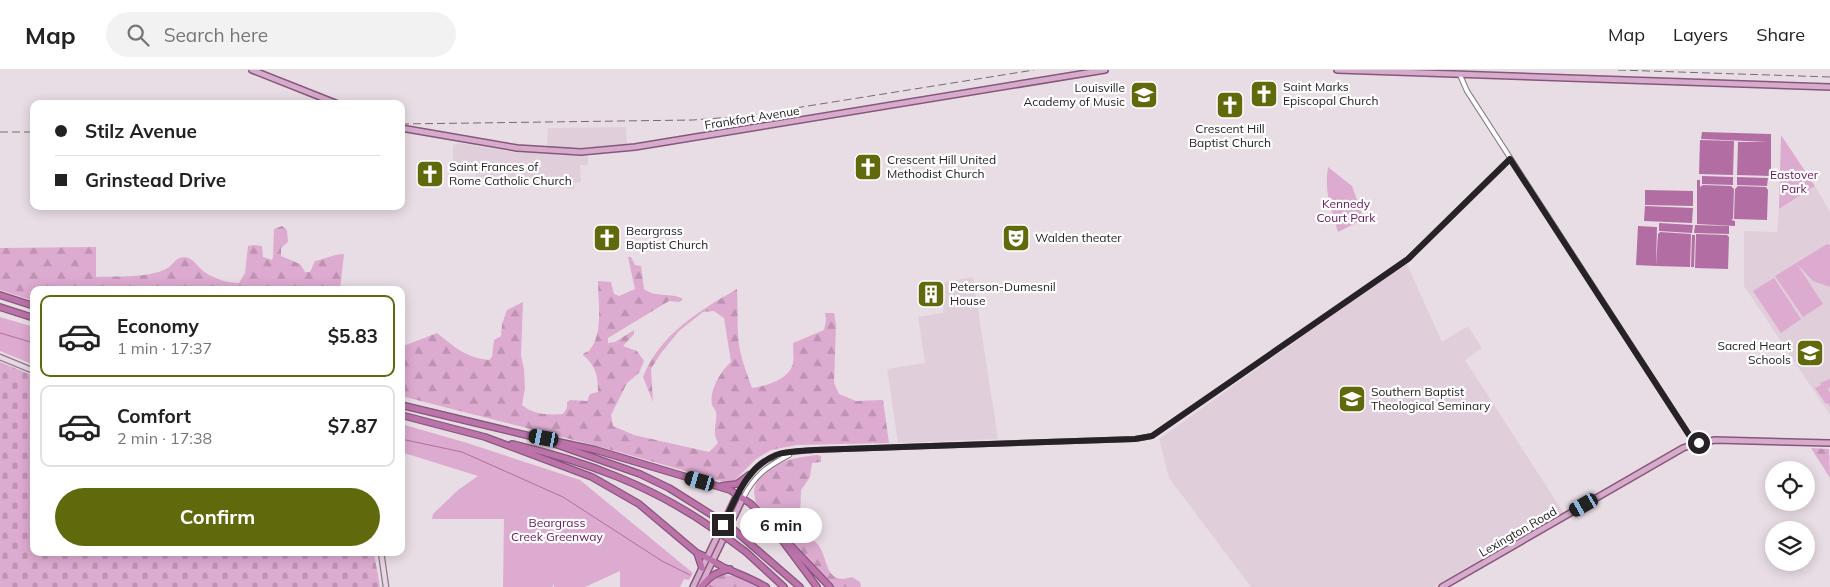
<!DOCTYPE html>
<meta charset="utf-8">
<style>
body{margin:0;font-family:Mulish,sans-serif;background:#f2f2f2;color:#222;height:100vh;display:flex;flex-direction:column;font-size:19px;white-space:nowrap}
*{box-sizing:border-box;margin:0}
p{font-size:16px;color:#767676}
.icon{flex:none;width:28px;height:28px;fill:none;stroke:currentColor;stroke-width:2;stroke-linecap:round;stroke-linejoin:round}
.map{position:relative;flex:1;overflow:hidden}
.side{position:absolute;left:30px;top:216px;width:375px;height:270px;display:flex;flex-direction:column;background:#fff;border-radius:10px;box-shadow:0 2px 12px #0003}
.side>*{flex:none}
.top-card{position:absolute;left:30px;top:30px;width:375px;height:110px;border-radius:10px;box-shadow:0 2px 12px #0003;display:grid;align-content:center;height:110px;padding:0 25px;background:#fff}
.fabs{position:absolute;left:1765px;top:391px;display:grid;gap:10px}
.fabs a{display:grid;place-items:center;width:50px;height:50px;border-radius:50%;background:#fff;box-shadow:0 2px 12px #0003;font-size:25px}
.end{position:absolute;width:22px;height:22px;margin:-11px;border:6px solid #272225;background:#fff;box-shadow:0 0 0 2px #fff}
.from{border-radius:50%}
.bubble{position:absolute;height:35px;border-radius:18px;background:#fff;box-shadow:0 2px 12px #0003;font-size:16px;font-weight:700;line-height:35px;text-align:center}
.car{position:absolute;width:15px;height:30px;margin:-15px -8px;border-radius:6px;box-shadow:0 0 4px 1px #0007;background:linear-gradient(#222 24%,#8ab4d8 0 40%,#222 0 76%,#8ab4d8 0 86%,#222 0)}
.top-card b{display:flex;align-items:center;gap:18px;height:48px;font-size:19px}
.top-card b+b{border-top:1px solid #e0e0e0}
.top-card i{width:12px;height:12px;background:#222}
ul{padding:9px 0 0;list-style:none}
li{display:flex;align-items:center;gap:15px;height:82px;margin:0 10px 8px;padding:0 15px;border:2px solid #e0e0e0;border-radius:10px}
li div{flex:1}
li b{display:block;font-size:19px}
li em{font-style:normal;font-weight:700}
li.active{border-color:#61690d}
li>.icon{width:45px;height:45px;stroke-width:1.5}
.action{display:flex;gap:10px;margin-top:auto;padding:10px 25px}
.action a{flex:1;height:58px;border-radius:30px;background:#61690d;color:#fff;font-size:20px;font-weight:700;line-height:58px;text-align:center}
header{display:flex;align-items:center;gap:30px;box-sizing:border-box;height:70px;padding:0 25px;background:#fff;border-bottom:1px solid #e0e0e0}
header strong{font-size:24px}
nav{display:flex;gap:28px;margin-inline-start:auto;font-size:18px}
.search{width:350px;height:45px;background:#f2f2f2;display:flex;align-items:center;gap:12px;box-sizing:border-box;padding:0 18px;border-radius:28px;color:#767676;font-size:19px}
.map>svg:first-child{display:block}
.built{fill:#e1cedb}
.forest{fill:url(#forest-firs)}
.cemetery{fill:url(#cemetery-stones)}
.park{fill:#ddaad0}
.water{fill:#b26ea3}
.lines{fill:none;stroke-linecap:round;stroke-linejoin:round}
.stream{stroke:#b26ea3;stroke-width:1}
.tertiary-casing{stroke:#867c83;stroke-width:6}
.secondary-casing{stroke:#867c83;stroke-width:7}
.primary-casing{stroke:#87577b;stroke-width:8}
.motorway-casing{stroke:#87577b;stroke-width:8}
.tertiary{stroke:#fff;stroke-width:4}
.secondary{stroke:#ebd5e6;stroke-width:4.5}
.primary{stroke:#d6abcc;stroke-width:5}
.motorway{stroke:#bb73aa;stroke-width:5.5}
.rail{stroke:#746c71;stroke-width:1;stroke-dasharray:8 4;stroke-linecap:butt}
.motorway-bridge-casing{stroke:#87577b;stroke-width:8;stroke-linecap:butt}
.motorway-bridge{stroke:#bb73aa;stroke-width:5.5}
.route{stroke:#272225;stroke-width:6}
.labels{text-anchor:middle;stroke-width:4.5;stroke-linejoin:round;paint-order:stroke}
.poi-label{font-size:12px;fill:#272225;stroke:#fff;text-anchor:start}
.street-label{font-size:12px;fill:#272225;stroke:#fff}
.park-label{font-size:12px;fill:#69155b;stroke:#fff}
</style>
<header>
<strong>Map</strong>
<div class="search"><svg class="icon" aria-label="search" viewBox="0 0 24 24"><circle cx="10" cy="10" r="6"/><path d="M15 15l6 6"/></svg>Search here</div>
<nav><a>Map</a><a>Layers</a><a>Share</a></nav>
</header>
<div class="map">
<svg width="1830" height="517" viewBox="0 0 1830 517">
<defs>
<pattern id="forest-firs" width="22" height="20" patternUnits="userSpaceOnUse" patternTransform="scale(1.25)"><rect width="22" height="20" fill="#ddaad0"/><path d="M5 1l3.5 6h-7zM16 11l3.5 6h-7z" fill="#be92b2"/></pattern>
<pattern id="cemetery-stones" width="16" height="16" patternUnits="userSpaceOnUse" patternTransform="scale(1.25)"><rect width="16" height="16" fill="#ddaad0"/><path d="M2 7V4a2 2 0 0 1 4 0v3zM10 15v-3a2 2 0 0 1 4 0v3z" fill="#be92b2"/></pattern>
</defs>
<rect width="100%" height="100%" fill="#e9dde5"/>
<path class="built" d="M626 57 627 75 583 79 547 77 548 58Z
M459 73 513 82 585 86 588 87V95H580L581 112 574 113V119L476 107 475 99H453V75Z
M1815 116 1830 142V345L1744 216V161L1777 162 1779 139Z
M1407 194 1442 272 1468 256 1482 278 1465 290 1563 442 1433 517H1251L1169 408 1159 369 1321 253Z
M973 207 998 369 898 373 887 299 925 293 918 247 943 243 945 212Z"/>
<path class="forest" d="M282 156 287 160 288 172 281 178V186L300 194 305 202H310L315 191C326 189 333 184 344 184L340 220H34V231L0 220V178L96 177V207C116 206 148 208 166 199 173 196 175 187 184 187 193 187 199 199 206 203 216 209 227 213 239 213L245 203 248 176 253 175 262 176 263 187 272 190 273 187 274 159Z
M628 187H631L635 195 641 196 644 219C656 228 671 222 683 229L680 232 669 231 608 268V273L615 272 634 260V264L623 276 637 281 644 291 639 303 627 313 611 345 613 356 634 365 709 382 718 373C711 359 718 353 716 342 715 339 713 337 712 335 709 320 721 301 731 292L724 248 714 241 703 242 679 261 661 283 651 299 653 332 643 307C660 264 699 241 737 219 738 234 737 250 738 265 739 284 746 301 752 318 766 316 788 310 793 294 794 287 793 280 793 273L824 260 826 250 825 243H834L836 255 834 313 839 324 856 331 883 330 889 373 797 375 771 380 756 389 734 411 724 412 605 378 401 326V275H406L437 263C454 277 467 288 489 290L492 287 494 270 501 266 502 254 507 240 523 232 521 285 524 300 525 318 522 335C534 345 548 345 563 344L567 338V332L570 330 587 331 590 324 598 322C598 306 596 296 583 285L584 283 589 281C591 277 594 275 595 271 602 253 598 230 598 211L611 212 614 224 619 226 635 219Z
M1811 378 1829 379 1830 408Z
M817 385 821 386V392L812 393 810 407 801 420 800 446 795 449 794 469C801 469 809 468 814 471 830 481 821 517 852 507L860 512 861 517H834L756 433C755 428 753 422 755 417 760 393 797 387 817 385Z
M720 504 739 507 758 517H707L709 512Z"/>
<path class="cemetery" d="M0 292 34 306V482L374 483 380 517H0Z"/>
<path class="park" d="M1781 65 1815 116 1779 139Z
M1328 97 1352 116 1364 149 1338 162C1331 140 1324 121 1328 97Z
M1827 174 1830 175V217L1813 211 1797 194 1823 234 1803 247 1775 206Z
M1774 208 1801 249 1781 263 1753 221Z
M0 247 34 257V295L0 281Z
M1830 309V317L1828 319 1830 323V337L1828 333 1826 334 1815 318 1821 315 1820 313Z
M401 354 464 372 580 410 693 503 689 510 684 509 680 517H620V501L585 517H554V514L552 517H503L504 449H432L433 444 458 420 478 406 401 382Z"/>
<path class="water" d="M1702 62 1771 64V106L1737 105 1738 72H1768L1701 69Z
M1700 70 1734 71 1733 105 1699 104Z
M1702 106 1733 107V115L1702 114Z
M1737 107 1768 108 1767 116 1737 115Z
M1697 110H1700V117L1703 115 1731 116 1734 119 1733 149 1731 150 1735 151V156L1697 154Z
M1738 116 1766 117 1768 120 1767 150 1734 149 1735 119Z
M1645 120 1693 121V136L1645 135Z
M1645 136 1693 138 1692 153 1644 151Z
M1659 153 1693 155 1692 163 1659 161Z
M1695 155 1729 156V164L1694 163Z
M1638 156 1657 157 1656 196 1636 195Z
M1660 162 1691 164 1690 197 1656 196 1658 164Z
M1696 164 1727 165 1729 167 1728 199 1695 198Z
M1692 165H1695L1694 197H1691Z"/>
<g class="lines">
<path class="stream" d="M0 263 34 273
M401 369 462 382 563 427 662 491 690 505
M709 515 713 517"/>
<g class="tertiary-casing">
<path id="tertiary" d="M1460 5 1467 21 1695 374
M737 425C756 388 776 382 815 380L1135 369 1152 366 1408 189 1510 89
M743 428C755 405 766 397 789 385"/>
</g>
<g class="secondary-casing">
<path id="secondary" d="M0 287 34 301
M381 482 386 517"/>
</g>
<g class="primary-casing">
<path id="primary" d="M252 0 338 34
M1337 0 1830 17
M401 58 517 78 581 82 635 77 1105 0
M693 517 737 425
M700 517 743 428
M1442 517 1683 378 1695 374 1715 370 1830 373"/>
</g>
<g class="motorway-casing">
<path id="motorway" d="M0 225 34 236
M0 237 34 248
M401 335 534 367
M401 345 485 367 592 407 639 434 697 483C708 487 715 493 725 498 739 504 753 509 766 517
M531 366 596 380 730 420 751 434 830 517
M552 373 640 404 669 418 720 450
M512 374C585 391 653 416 715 460
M721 416 737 414 749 405
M733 459 800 517
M727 468 746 482 784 517
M782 470 817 517
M697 483 702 498
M701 517C709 507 716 502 730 499"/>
</g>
<use href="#tertiary" class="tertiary"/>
<use href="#secondary" class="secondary"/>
<use href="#primary" class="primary"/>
<use href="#motorway" class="motorway"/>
<path class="rail" d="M1618 0 1830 7
M401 54 693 50 745 46 1034 0
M0 62H34"/>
<g class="motorway-bridge-casing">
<path id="motorway-bridge" d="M720 450 733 459
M715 460 727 468"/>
</g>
<use href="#motorway-bridge" class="motorway-bridge"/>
</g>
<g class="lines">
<path class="route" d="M723 455C736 428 746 397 776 385 787 381 803 381 815 380L1135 369 1152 366 1408 189 1510 89 1695 374 1699 373"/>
</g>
<defs>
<g id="church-square" transform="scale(1.4375)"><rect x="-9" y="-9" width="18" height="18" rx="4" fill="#61690d" stroke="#fff"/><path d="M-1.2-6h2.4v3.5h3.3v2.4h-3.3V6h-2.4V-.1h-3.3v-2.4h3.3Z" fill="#fff"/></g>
<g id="school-square" transform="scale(1.4375)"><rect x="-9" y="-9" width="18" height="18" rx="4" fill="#61690d" stroke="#fff"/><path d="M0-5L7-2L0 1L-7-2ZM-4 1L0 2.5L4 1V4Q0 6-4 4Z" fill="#fff"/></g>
<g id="theatre-square" transform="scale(1.4375)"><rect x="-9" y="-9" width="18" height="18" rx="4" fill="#61690d" stroke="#fff"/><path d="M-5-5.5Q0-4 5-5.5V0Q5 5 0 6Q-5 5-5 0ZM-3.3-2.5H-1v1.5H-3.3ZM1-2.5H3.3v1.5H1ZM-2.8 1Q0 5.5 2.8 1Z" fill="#fff"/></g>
<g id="building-square" transform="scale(1.4375)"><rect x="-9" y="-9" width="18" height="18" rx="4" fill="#61690d" stroke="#fff"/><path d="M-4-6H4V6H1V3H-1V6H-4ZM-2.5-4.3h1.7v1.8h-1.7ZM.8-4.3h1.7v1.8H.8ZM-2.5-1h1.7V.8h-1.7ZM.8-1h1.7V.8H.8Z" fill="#fff"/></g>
<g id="university-square" transform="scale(1.4375)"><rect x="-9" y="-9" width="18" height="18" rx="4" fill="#61690d" stroke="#fff"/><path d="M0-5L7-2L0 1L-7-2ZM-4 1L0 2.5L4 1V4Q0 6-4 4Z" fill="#fff"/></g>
</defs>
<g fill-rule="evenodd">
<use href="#church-square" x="1264" y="24"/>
<use href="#school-square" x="1144" y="25"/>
<use href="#church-square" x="1230" y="35"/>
<use href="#church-square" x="868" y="97"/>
<use href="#church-square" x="430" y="104"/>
<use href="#church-square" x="607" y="168"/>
<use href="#theatre-square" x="1016" y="168"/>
<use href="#building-square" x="931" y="224"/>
<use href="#school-square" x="1810" y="283"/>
<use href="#university-square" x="1352" y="329"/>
</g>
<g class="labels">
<g class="poi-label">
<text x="1283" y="21">Saint Marks<tspan x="1283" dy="14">Episcopal Church</tspan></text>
<text x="1125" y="22" text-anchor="end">Louisville<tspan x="1125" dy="14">Academy of Music</tspan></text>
<text x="1230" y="63" text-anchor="middle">Crescent Hill<tspan x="1230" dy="14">Baptist Church</tspan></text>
<text x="887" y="94">Crescent Hill United<tspan x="887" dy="14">Methodist Church</tspan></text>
<text x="449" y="101">Saint Frances of<tspan x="449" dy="14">Rome Catholic Church</tspan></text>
<text x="626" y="165">Beargrass<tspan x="626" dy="14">Baptist Church</tspan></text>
<text x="1035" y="172">Walden theater</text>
<text x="950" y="221">Peterson-Dumesnil<tspan x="950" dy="14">House</tspan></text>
<text x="1791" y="280" text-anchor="end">Sacred Heart<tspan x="1791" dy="14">Schools</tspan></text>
<text x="1371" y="326">Southern Baptist<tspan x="1371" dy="14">Theological Seminary</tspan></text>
</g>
<g class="street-label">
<text transform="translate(752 48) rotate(-9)" y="4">Frankfort Avenue</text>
<text transform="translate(1518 462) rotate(-30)" y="4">Lexington Road</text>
</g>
<g class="park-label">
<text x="1794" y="109">Eastover<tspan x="1794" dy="14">Park</tspan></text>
<text x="1346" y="138">Kennedy<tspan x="1346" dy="14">Court Park</tspan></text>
<text x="557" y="457">Beargrass<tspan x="557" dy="14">Creek Greenway</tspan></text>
</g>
</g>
</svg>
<div class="fabs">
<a><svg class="icon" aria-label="locate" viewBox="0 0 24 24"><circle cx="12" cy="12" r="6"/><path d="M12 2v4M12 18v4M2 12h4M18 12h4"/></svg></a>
<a><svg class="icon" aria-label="layers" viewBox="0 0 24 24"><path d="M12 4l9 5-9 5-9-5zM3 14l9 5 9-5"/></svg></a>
</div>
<i class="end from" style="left:1699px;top:373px"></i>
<i class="end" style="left:723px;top:455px"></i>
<div class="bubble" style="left:740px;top:438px;width:82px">6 min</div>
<i class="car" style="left:544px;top:368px;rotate:281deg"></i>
<i class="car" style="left:700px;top:411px;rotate:286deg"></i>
<i class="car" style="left:1584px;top:435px;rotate:240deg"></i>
<div class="top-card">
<b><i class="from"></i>Stilz Avenue</b>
<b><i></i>Grinstead Drive</b>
</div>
<section class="side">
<ul>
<li class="active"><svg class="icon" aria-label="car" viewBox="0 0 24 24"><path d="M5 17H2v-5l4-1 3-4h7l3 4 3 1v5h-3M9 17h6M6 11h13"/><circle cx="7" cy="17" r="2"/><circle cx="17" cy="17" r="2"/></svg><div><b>Economy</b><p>1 min · 17:37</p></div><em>$5.83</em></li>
<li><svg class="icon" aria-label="car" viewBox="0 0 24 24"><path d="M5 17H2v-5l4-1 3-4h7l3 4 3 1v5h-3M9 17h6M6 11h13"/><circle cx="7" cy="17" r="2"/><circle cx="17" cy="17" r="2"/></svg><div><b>Comfort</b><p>2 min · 17:38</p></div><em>$7.87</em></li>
</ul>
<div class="action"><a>Confirm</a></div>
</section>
</div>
